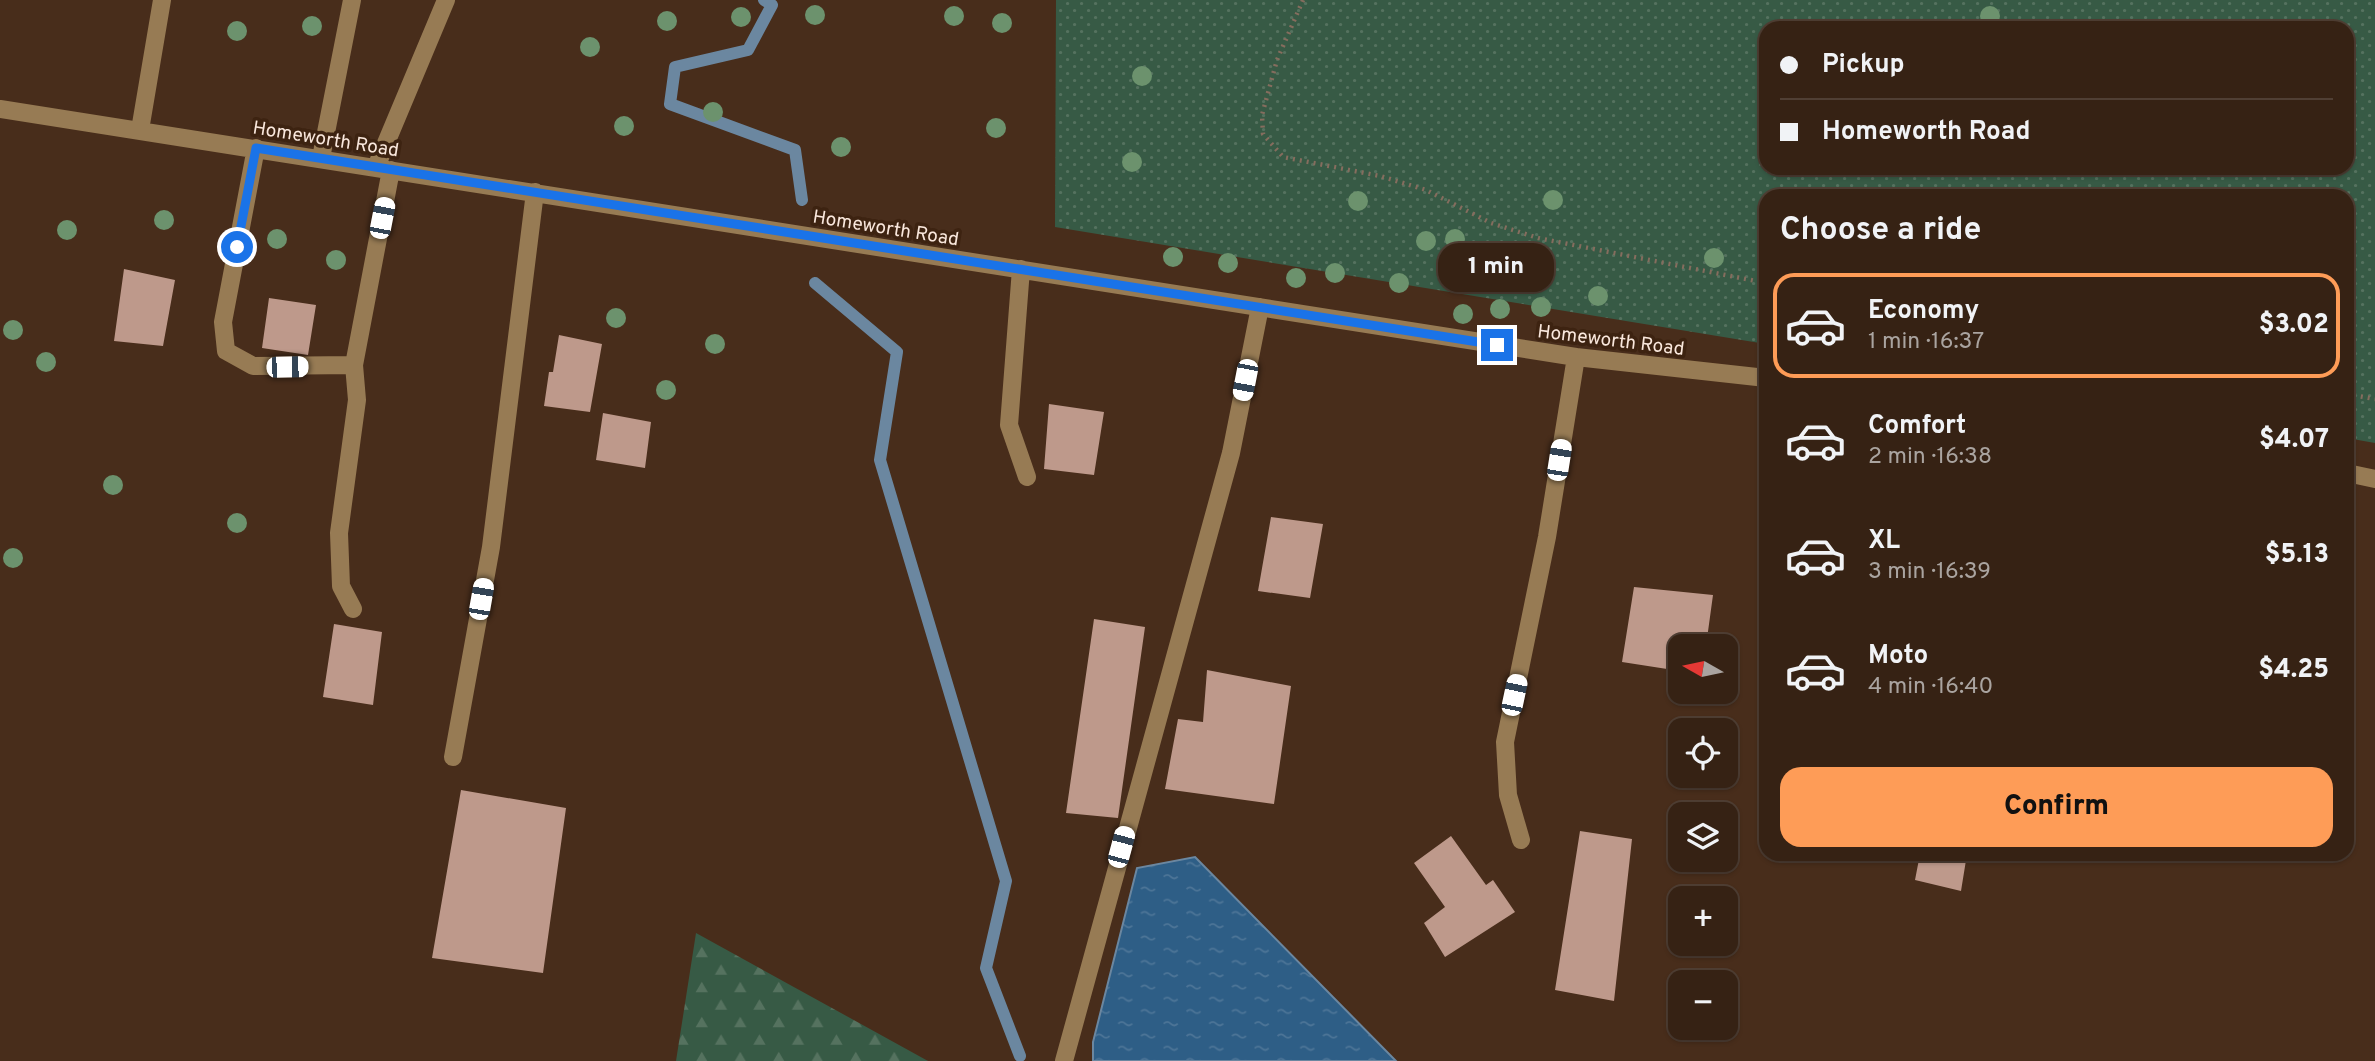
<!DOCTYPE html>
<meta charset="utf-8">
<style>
body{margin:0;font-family:Overpass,sans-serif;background:#3d2a1d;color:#f1f3f6;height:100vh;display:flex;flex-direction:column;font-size:26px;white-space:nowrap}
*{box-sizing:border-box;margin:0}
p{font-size:23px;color:#aaa4a0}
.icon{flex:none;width:38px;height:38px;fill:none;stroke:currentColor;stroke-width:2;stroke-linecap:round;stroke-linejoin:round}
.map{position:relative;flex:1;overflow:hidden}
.drawer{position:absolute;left:1759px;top:189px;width:595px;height:672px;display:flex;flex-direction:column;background:#362214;border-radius:21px;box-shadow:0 2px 5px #0004,0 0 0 2px #503f34}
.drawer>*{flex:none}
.banner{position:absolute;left:1759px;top:21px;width:595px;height:154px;border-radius:21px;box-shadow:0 2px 5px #0004,0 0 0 2px #503f34;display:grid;align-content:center;height:154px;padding:0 21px;background:#362214}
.needle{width:46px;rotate:279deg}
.fabs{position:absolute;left:1668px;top:634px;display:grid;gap:14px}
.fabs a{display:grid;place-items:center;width:70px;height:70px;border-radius:14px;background:#362214;box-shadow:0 2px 5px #0004,0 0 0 2px #503f34;font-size:35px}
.end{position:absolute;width:32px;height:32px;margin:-16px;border:9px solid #1a73e8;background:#fff;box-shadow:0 0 0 4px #fff}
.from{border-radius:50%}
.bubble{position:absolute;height:49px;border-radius:21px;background:#362214;box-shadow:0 2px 5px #0004,0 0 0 2px #503f34;font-size:23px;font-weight:800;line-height:49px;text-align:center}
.car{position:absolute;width:21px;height:42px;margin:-21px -10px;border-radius:9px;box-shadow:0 0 5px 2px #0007;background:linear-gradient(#fff 24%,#345 0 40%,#fff 0 76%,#345 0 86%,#fff 0)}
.banner b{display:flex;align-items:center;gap:24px;height:66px;font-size:26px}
.banner b+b{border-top:2px solid #503f34}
.banner i{width:18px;height:18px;background:#f1f3f6}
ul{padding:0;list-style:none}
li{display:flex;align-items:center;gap:21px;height:105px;margin:0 14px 10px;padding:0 7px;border:4px solid transparent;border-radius:21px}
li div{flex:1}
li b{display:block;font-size:26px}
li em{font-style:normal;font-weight:800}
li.on{border-color:#fe9c57}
li>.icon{width:63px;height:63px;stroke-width:1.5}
h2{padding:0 21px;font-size:32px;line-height:84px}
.action{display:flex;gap:14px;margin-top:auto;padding:14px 21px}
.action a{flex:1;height:80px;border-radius:21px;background:#fe9c57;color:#111;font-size:28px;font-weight:800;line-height:80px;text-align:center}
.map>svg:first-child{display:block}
.grass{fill:url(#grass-dots);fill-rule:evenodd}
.forest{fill:url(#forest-firs)}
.water{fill:url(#water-ripples);stroke:#6b87a0;stroke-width:2}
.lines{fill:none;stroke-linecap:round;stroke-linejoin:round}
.stream{stroke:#6b87a0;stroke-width:12}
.building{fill:#be998b}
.path{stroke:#856d5e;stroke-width:4.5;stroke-dasharray:2 5;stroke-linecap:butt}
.minor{stroke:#977b54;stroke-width:18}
.tree{fill:#6c926d}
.route{stroke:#1a73e8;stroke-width:9}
.labels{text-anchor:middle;stroke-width:7;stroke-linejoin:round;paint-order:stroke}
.street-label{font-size:19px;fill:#fae8dd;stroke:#3d2311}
</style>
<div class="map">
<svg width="2375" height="1061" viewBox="0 0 2375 1061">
<defs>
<pattern id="grass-dots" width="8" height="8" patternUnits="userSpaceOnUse" patternTransform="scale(1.75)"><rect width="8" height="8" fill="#375a45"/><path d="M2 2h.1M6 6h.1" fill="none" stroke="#55725f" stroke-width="1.8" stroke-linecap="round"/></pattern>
<pattern id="forest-firs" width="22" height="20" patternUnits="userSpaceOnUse" patternTransform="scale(1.75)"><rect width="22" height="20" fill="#375a45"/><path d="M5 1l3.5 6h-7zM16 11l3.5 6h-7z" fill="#55725f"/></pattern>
<pattern id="water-ripples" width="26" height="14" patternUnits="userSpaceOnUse" patternTransform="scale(1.75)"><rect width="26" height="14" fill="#2e5e86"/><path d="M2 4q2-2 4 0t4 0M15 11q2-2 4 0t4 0" fill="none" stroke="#4d7597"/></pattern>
</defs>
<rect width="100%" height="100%" fill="#482d1b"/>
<path class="grass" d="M1056 0H2375V443L2347 438V196H1766V344L1055 227ZM1766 28H2347V168H1766Z"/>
<path class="forest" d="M696 933 928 1061H676Z"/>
<path class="water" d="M1195 857 1396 1061H1093V1042L1137 868Z"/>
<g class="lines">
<path class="stream" d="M764 0 772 5 748 50 675 67 670 104 795 150 802 200
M815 283 897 352 880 460 1006 881 986 968 1020 1056"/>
</g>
<path class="building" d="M124 269 175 280 163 346 114 341Z
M269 298 316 305 308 355 262 348Z
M559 335 602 344 590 412 544 406 549 372H553Z
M1049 404 1104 412 1094 475 1044 469Z
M603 413 651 422 645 468 596 460Z
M1271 517 1323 524 1310 598 1258 591Z
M1634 587 1713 595 1706 646H1680V671L1622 662Z
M1094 619 1145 627 1118 818 1066 813Z
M334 624 382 632 373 705 323 697Z
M1207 670 1291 686 1274 804 1165 789 1178 719 1203 722Z
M461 790 566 808 543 973 432 958Z
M1580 831 1632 839 1614 1001 1555 990Z
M1451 836 1486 885 1493 880 1515 912 1445 957 1424 923 1445 907 1414 863Z
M1920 854H1967L1961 891 1915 880Z"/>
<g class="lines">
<path class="path" d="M1303 0 1277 60 1262 115 1263 134 1283 157 1380 176 1426 190 1491 223 1538 238 1766 283
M2347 394 2375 399"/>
<path class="minor" d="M0 109 1576 357 1766 378
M140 130 162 0
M256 148 223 322 226 351 253 366 354 365 391 170
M321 158 352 0
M376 167 446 0
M1021 269 1009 425 1027 477
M2347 473 2375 479
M353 609 341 586 339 533 357 400 354 365
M453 757 491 547 535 192
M1521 840 1508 795 1505 742 1547 537 1576 357
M1064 1061 1231 453 1260 307"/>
</g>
<g class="tree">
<circle cx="815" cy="15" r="10"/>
<circle cx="954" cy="16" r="10"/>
<circle cx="1990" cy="16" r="10"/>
<circle cx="741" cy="17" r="10"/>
<circle cx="667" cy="21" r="10"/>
<circle cx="1002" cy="23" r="10"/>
<circle cx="312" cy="26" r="10"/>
<circle cx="237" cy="31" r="10"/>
<circle cx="590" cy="47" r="10"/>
<circle cx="1142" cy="76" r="10"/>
<circle cx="713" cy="112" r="10"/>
<circle cx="624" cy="126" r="10"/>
<circle cx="996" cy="128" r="10"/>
<circle cx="841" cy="147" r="10"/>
<circle cx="1132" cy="162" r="10"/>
<circle cx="1553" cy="200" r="10"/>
<circle cx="1358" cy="201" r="10"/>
<circle cx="164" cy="220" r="10"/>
<circle cx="67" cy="230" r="10"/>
<circle cx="277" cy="239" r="10"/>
<circle cx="1455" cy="239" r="10"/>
<circle cx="1426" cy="241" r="10"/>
<circle cx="1522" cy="254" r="10"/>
<circle cx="1173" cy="257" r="10"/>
<circle cx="1714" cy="258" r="10"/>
<circle cx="336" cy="260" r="10"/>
<circle cx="1228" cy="263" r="10"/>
<circle cx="1495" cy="267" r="10"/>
<circle cx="1335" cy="273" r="10"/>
<circle cx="1296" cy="278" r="10"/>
<circle cx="1399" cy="283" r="10"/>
<circle cx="1598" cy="296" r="10"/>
<circle cx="1541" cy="307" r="10"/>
<circle cx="1500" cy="309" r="10"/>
<circle cx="1463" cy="314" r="10"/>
<circle cx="616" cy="318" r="10"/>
<circle cx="13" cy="330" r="10"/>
<circle cx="715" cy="344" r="10"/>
<circle cx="46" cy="362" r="10"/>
<circle cx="666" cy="390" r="10"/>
<circle cx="113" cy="485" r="10"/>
<circle cx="237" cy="523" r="10"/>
<circle cx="13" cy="558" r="10"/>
</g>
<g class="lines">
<path class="route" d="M237 247 256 148 1497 345"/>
</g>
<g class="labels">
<g class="street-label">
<text transform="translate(326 138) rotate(9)" y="7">Homeworth Road</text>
<text transform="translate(886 227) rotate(9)" y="7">Homeworth Road</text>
<text transform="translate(1611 339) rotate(7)" y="7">Homeworth Road</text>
</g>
</g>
</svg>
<div class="fabs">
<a><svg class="needle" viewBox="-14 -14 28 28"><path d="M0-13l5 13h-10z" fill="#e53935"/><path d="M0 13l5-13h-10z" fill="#aaa4a0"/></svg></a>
<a><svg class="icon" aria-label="locate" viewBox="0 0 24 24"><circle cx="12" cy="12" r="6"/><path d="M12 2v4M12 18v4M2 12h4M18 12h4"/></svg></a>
<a><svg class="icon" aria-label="layers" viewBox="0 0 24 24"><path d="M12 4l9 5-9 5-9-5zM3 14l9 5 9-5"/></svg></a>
<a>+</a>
<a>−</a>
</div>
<i class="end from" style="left:237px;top:247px"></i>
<i class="end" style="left:1497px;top:345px"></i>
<div class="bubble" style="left:1438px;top:243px;width:116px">1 min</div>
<i class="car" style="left:382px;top:218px;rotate:11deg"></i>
<i class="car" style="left:287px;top:367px;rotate:89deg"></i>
<i class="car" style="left:1245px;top:380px;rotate:191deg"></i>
<i class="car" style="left:1559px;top:460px;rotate:9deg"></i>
<i class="car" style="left:481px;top:599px;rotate:10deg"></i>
<i class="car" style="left:1514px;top:695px;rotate:12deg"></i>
<i class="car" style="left:1121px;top:847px;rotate:15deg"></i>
<div class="banner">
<b><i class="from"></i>Pickup</b>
<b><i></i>Homeworth Road</b>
</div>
<section class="drawer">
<h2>Choose a ride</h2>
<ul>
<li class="on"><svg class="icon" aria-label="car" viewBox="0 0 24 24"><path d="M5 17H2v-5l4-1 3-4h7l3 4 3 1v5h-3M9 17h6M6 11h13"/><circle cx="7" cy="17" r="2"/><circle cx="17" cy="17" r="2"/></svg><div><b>Economy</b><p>1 min · 16:37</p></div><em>$3.02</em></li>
<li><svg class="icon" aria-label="car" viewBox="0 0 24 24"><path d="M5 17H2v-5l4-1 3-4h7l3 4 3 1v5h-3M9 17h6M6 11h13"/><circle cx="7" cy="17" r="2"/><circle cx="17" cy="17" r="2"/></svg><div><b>Comfort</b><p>2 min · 16:38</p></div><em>$4.07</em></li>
<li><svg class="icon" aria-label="car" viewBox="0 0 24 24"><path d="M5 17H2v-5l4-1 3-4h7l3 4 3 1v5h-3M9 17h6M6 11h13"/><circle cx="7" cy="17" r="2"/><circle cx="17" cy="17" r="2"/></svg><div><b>XL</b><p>3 min · 16:39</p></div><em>$5.13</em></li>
<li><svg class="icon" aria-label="car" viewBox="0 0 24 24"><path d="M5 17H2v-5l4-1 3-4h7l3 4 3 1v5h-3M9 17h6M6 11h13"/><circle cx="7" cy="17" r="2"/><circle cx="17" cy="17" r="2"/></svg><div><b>Moto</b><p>4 min · 16:40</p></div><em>$4.25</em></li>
</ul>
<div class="action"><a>Confirm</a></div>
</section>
</div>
